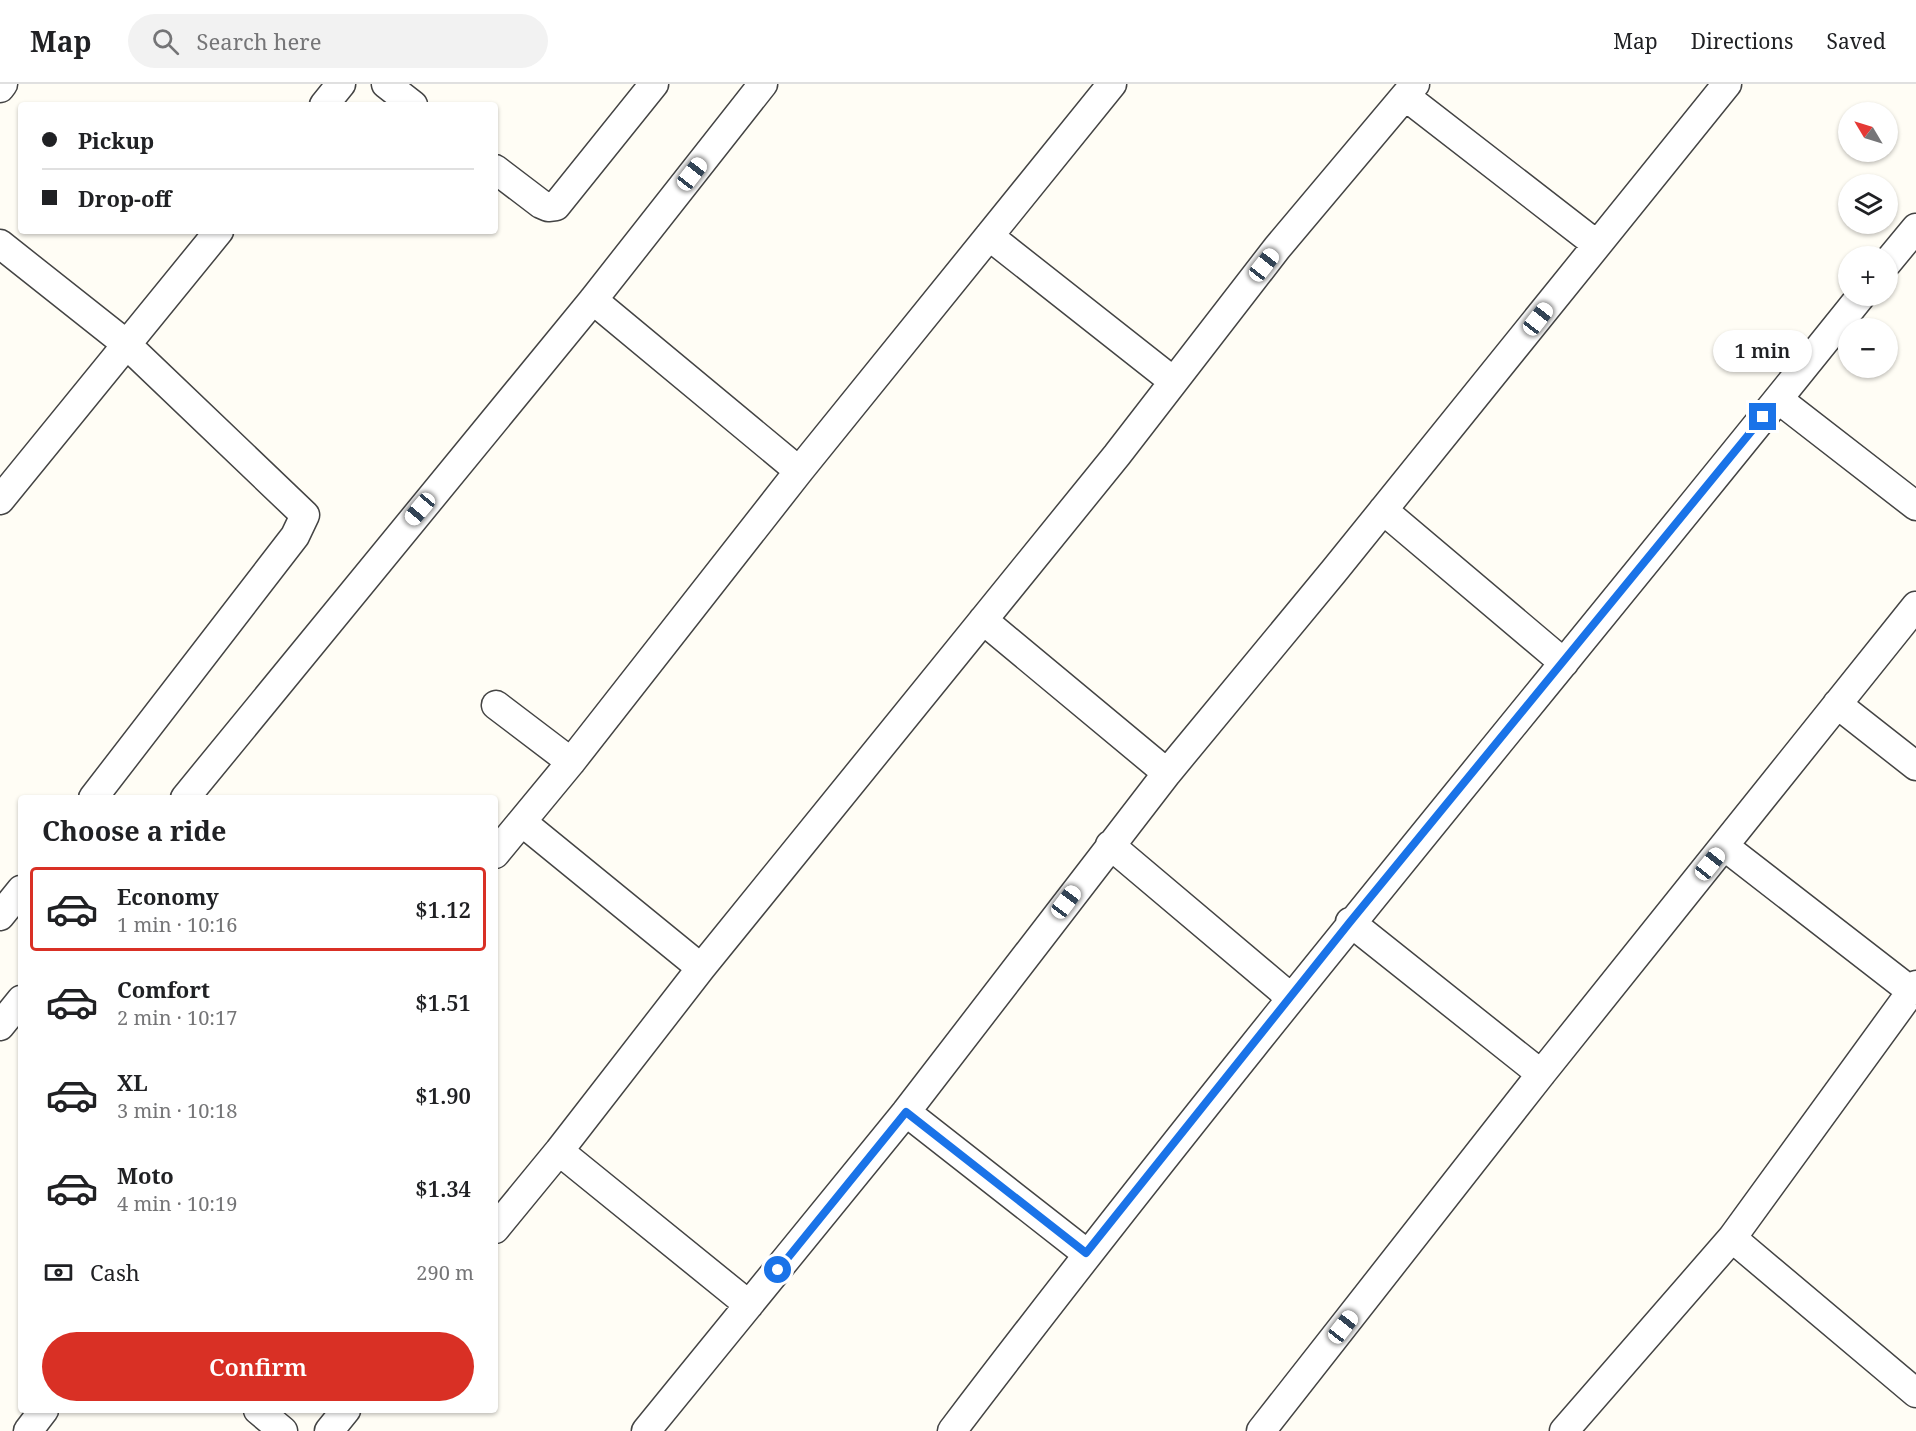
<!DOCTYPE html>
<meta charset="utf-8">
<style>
body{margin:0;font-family:"Noto Serif",serif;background:#f2f2f2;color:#202124;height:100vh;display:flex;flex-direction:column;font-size:22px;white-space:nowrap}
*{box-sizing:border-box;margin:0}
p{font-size:20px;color:#757577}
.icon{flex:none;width:33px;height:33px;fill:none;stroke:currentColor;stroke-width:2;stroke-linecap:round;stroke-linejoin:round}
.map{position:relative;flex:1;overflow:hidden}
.sheet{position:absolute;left:18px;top:711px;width:480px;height:618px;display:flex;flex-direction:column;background:#fff;border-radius:6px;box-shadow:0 2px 4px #0004}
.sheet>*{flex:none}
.guide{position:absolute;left:18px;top:18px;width:480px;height:132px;border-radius:6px;box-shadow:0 2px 4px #0004;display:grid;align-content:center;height:132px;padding:0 24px;background:#fff}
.needle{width:39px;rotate:308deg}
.fabs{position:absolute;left:1838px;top:18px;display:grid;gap:12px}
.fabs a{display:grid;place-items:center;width:60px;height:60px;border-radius:50%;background:#fff;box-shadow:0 2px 4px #0004;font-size:30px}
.end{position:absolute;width:27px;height:27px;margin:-14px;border:8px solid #1a73e8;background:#fff;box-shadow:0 0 0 3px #fff}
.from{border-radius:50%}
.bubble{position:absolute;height:42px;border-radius:21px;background:#fff;box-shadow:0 2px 4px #0004;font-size:20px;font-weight:600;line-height:42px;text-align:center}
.car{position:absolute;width:18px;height:36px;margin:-18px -9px;border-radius:8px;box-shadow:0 0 4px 2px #0007;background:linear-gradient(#fff 24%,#345 0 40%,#fff 0 76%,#345 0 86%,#fff 0)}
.guide b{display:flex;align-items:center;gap:21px;height:57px;font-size:22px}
.guide b+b{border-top:2px solid #e0e0e0}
.guide i{width:15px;height:15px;background:#202124}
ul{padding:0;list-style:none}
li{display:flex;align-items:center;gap:18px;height:84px;margin:0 12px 9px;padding:0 12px;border:3px solid transparent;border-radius:6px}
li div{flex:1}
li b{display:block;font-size:22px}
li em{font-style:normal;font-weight:600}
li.on{border-color:#d93025}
li>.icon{width:54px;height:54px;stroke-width:1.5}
h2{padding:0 24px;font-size:27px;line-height:72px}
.pay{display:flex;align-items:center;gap:15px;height:66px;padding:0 24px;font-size:22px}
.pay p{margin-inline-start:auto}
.cta{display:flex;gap:12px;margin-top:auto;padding:12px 24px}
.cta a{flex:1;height:69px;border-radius:36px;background:#d93025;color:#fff;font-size:24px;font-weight:600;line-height:69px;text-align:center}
header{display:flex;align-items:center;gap:36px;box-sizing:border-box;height:84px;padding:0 30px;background:#fff;border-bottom:2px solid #e0e0e0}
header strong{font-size:28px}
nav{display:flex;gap:33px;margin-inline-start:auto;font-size:21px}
.search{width:420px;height:54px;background:#f2f2f2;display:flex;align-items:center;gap:15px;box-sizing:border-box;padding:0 21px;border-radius:33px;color:#757577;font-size:22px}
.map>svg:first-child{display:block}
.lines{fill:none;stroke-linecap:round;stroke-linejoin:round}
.minor-casing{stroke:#444;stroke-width:31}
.minor{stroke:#fff;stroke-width:28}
.route{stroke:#1a73e8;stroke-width:8}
</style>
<header>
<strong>Map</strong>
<div class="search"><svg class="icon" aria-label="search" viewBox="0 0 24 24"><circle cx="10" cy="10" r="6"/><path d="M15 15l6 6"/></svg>Search here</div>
<nav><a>Map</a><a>Directions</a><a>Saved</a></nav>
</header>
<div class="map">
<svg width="1916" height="1347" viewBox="0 0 1916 1347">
<rect width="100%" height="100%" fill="#fffdf5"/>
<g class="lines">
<g class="minor-casing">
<path id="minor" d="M386 0 413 21
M0 4 3 0
M1405 12 1596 160
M324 21 341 0
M495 85 541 120 548 123 556 122 654 0
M989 152 1173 297
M0 160 125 259 305 431 295 452 93 714
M1887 179 1916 144
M593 216 799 387
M1778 315 1916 422
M0 416 219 147
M1383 426 1564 579
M983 536 1167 689
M1837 620 1916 682
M496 621 571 678
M185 714 593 216 763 0
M522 738 701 884
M1110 761 1290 913
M1724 762 1911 907
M495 770 571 678 799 387 1112 0
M0 832 21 806
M1350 838 1541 990
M0 942 21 916
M906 1028 1086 1169
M559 1067 749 1221
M495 1145 559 1067 701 884 1117 371 1277 164 1415 0
M1732 1154 1916 1309
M258 1326 283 1347
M28 1347 44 1326
M329 1347 346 1326
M646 1347 906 1028 1167 689 1334 487 1727 0
M952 1347C1245 961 1558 590 1861 212
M1261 1347 1541 990 1916 522
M1564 1347 1732 1154 1916 901"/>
</g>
<use href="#minor" class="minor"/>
</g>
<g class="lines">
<path class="route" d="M778 1186 906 1028 1086 1169 1350 838 1763 333"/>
</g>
</svg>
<div class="fabs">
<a><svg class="needle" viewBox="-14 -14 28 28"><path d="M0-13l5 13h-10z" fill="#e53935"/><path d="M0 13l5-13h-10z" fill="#757577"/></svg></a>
<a><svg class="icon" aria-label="layers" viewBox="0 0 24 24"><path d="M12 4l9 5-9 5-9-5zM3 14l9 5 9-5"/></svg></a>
<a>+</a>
<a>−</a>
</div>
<i class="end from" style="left:778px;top:1186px"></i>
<i class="end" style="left:1763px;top:333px"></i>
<div class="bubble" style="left:1713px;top:246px;width:99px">1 min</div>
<i class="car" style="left:692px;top:90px;rotate:38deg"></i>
<i class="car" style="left:1264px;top:181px;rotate:38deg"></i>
<i class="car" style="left:1538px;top:235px;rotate:38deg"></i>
<i class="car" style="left:420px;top:425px;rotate:220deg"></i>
<i class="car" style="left:1710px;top:780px;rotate:39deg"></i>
<i class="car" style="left:1066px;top:818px;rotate:37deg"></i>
<i class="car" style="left:1343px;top:1243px;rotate:38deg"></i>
<div class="guide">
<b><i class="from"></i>Pickup</b>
<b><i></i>Drop-off</b>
</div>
<section class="sheet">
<h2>Choose a ride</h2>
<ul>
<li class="on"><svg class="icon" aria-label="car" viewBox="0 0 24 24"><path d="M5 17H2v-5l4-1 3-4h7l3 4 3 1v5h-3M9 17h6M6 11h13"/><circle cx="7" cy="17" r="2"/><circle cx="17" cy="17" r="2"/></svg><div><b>Economy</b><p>1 min · 10:16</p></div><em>$1.12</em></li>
<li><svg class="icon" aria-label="car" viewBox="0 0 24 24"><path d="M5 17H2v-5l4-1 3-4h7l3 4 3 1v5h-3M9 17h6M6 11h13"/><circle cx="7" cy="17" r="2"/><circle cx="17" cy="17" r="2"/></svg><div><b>Comfort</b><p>2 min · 10:17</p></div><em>$1.51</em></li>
<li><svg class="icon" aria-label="car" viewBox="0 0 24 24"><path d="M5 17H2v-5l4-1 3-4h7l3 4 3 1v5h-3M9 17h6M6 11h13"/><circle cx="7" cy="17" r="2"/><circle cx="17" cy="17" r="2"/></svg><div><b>XL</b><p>3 min · 10:18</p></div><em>$1.90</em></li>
<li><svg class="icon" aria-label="car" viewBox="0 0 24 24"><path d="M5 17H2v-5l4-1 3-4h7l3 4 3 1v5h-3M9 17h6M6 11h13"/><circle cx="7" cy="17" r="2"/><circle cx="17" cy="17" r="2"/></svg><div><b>Moto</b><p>4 min · 10:19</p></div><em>$1.34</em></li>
</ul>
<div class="pay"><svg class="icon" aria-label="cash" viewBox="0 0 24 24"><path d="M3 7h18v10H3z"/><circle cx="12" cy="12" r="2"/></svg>Cash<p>290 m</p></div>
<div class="cta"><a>Confirm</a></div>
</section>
</div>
